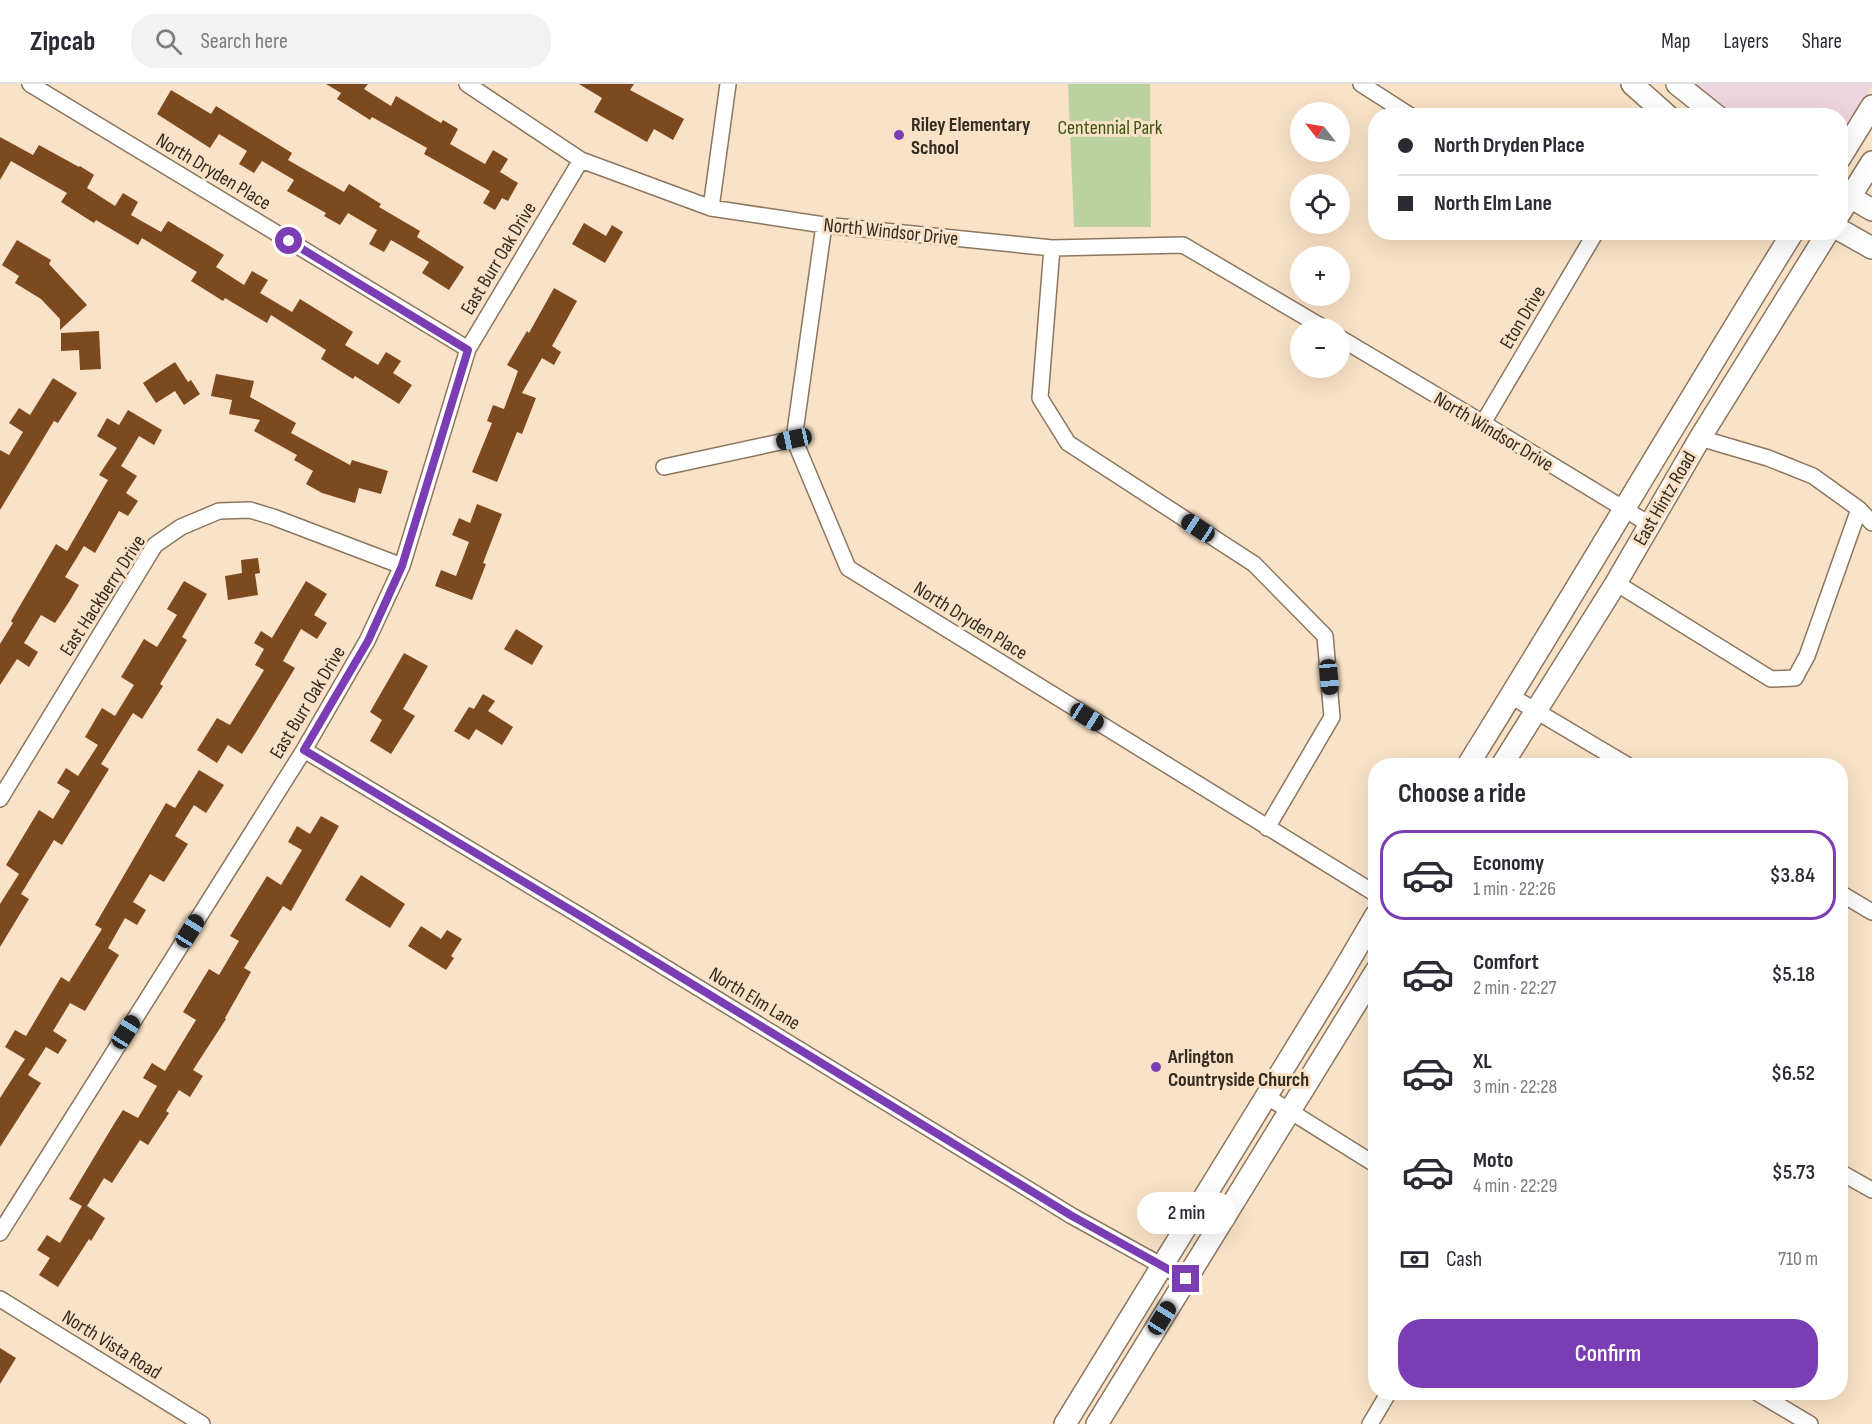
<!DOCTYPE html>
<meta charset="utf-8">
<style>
body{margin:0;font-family:"Sofia Sans Condensed",sans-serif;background:#f2f2f3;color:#2b2b33;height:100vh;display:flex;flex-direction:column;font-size:22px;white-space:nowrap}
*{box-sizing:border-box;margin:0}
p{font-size:20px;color:#7c7c81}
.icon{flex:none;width:33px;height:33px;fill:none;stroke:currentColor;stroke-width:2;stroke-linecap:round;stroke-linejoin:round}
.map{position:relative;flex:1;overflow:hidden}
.drawer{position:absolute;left:1368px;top:674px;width:480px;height:642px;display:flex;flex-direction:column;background:#fff;border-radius:24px;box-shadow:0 6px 24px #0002}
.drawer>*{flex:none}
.banner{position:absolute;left:1368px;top:24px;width:480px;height:132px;border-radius:24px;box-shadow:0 6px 24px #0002;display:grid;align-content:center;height:132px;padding:0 30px;background:#fff}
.needle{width:39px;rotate:301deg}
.controls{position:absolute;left:1290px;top:18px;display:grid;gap:12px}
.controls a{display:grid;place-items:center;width:60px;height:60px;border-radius:50%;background:#fff;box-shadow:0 6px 24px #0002;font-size:30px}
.end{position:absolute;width:27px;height:27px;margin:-14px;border:8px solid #7b3db3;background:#fff;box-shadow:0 0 0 3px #fff}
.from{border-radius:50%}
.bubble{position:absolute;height:42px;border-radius:21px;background:#fff;box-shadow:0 6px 24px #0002;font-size:20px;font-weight:600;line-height:42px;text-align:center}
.car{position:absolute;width:18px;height:36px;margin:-18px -9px;border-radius:8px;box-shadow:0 0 4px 2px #0007;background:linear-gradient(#222 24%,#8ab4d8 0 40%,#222 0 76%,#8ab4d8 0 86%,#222 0)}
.banner b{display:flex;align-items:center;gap:21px;height:57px;font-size:22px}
.banner b+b{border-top:2px solid #e1e1e2}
.banner i{width:15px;height:15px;background:#2b2b33}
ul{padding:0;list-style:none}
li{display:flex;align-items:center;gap:18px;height:90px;margin:0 12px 9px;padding:0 18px;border:3px solid transparent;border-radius:24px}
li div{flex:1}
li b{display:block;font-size:22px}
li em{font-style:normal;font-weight:600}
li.selected{border-color:#7b3db3}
li>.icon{width:54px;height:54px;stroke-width:1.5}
h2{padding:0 30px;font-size:27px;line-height:72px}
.pay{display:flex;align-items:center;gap:15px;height:66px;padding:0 30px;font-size:22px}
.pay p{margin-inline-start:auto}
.cta{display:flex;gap:12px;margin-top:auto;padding:12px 30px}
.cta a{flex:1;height:69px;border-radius:24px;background:#7b3db3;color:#fff;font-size:24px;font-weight:600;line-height:69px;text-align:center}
header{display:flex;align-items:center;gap:36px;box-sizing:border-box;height:84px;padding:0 30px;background:#fff;border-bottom:2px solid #e1e1e2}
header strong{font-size:28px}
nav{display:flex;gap:33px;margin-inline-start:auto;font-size:21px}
.search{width:420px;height:54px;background:#f2f2f3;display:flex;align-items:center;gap:15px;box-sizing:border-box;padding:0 21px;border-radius:24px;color:#7c7c81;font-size:22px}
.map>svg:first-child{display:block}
.commercial{fill:#eed4dd}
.green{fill:#bbd29f}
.building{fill:#7d491f}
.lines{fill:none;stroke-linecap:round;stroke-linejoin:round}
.street-casing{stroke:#8b775f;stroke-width:18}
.secondary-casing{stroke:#8b775f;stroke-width:24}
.street{stroke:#fff;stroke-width:15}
.secondary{stroke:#fff;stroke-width:21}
.route{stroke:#7b3db3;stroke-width:8}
.poi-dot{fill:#7b3db3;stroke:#f9e2c7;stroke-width:2}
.labels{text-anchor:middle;stroke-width:6;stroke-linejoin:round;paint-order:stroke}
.poi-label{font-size:20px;font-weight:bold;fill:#342b21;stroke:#f9e2c7;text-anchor:start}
.park-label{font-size:20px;fill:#3c5411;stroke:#f9e2c7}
.street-label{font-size:20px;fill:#342b21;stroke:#f9e2c7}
</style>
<header>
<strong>Zipcab</strong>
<div class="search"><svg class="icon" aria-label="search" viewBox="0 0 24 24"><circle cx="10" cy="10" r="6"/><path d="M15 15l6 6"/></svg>Search here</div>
<nav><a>Map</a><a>Layers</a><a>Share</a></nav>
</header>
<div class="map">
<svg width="1872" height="1340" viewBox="0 0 1872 1340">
<rect width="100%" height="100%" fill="#f9e2c7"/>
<path class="commercial" d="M1689 0H1872V2L1841 53 1840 32 1735 31 1699 11Z"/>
<path class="green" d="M1068 0H1150L1151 143H1074Z"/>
<path class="building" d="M326 0H368L364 5 391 22 396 12 441 39 443 36 458 45 450 60 485 80 493 66 508 75 500 88 518 99 508 117 502 114 495 126 483 119 490 107 424 70 427 64 372 33 370 36 337 15 341 9Z
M579 0H634L630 6 684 35 673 56 654 45 647 58 594 28 602 14Z
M171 6 211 30 216 22 292 69 288 76 344 108 349 100 381 120 379 123 420 147 417 153 464 183 449 206 422 189 429 178 391 156 384 168 369 160 377 146 348 129 340 141 324 132 326 129 287 107 294 96 262 77 254 89 239 80 247 67 219 50 210 64 157 30Z
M0 53 33 71 39 61 79 83 80 82 94 91 87 104 115 122 123 109 138 118 131 131 161 148 168 137 208 161 224 171 216 183 244 201 252 187 268 196 260 209 292 228 300 215 337 238 353 248 345 261 378 281 386 268 401 277 393 289 412 301 399 320 355 292 353 295 321 275 326 266 271 231 267 239 225 214 223 217 191 197 197 188 142 154 138 161 96 136 94 139 61 118 67 109 11 77 0 96Z
M584 139 606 152 612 141 623 148 605 179 572 160Z
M17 156 51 176 49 180 87 221 60 246V235L41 215 15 199 19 192 2 181Z
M554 204 577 217 552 262 561 268 554 281 542 274 522 309 536 314 522 350 517 348 497 398 472 388 492 339 487 337 493 321 504 325 518 287 507 281 527 247 529 249Z
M99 247 101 285 80 286 79 266 61 267V249Z
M175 278 188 298 191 296 200 310 184 321 175 307 156 319 143 299Z
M216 290 254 297 250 313 296 339 291 349 350 381 352 376 388 387 381 410 359 404 355 419 322 409 306 400 313 387 294 376 297 371 254 347 260 336 229 330 232 316 211 312Z
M53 294 77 309 58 339 54 337 0 426V366L9 371 23 348 9 339 19 324 30 331Z
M128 326 162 346 154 361 139 352 121 382 137 392 126 409 138 417 128 432 119 427 95 469 84 462 65 493 79 501 69 518 55 539 41 531 24 559 38 568 29 583 17 575 0 601V560L13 539 11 537 56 460 67 467 108 396 99 391 117 364 97 352 107 334 119 341Z
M477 420 502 430 483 479 486 480 472 516 435 502 441 486 456 492 469 458 452 451 459 434 470 439Z
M258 474 260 489 255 490 258 511 228 516 225 492 242 489 241 476Z
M184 497 207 510 182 553 187 556 160 600 163 602 142 635 133 629 101 680 109 685 62 761 54 756 21 810 29 815 0 863V820L19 790 6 781 39 726 53 735 70 707 57 699 66 684 78 692 98 661 85 653 102 624 115 632 134 601 121 593 144 555 157 563 177 531 167 525Z
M306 497 327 510 314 531 327 539 317 555 301 545 283 577 295 584 258 645 242 670 228 661 217 679 197 666 217 634 230 641 264 586 255 581 264 565 254 559 261 547 272 554Z
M516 545 543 562 532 581 504 565Z
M404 569 428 582 403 625 415 632 391 670 370 657 382 636 370 628Z
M483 610 495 617 488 627 513 643 502 661 476 645 469 656 454 647 469 623 474 625Z
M199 686 224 701 206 729 194 721 175 752 188 760 164 798 150 790 133 818 146 826 137 841 125 834 108 864 119 871 85 927 70 919 53 947 67 956 58 970 46 963 28 991 41 999 0 1063V1014L25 975 5 963 15 946 26 952 61 893 69 898 102 845 95 841 166 719 175 724Z
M321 732 339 742 291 827 283 822 244 884 251 888 225 934 226 935 193 986 203 992 190 1013 179 1006 166 1027 169 1029 148 1061 140 1056 112 1099 104 1094 87 1122 105 1134 91 1157 89 1155 58 1203 39 1191 50 1174 37 1166 47 1151 60 1159 82 1122 69 1115 114 1040 123 1026 138 1034 157 1002 143 994 152 979 165 987 196 936 183 928 209 885 219 891 239 857 230 852 267 792 281 801 302 766 288 758 297 742 310 750Z
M361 791 405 820 390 844 345 816Z
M421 842 441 855 447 846 462 855 451 872 454 874 446 886 408 862Z
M0 1264 16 1274 0 1300Z"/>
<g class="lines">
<g class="street-casing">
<path id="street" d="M30 0 468 265
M467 0 581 76 711 124 824 141 1052 164 1183 161 1324 244
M1361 0 1411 32
M711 124 728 0
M824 141 794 355 848 484 1376 810
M1052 164 1040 314 1068 359 1254 480 1325 552 1332 633 1267 744
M1340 254 1483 339 1649 440
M1483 339 1596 148
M1700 354 1768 374 1813 392 1859 425 1872 439
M664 383 794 355
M1616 499 1771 595 1795 594 1807 572 1859 425
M1511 612 1627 681
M304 666 584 834 1072 1132 1186 1195
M0 715 155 461 181 443 219 427 250 426 273 433 402 482
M1840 809 1872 828
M1266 1012 1376 1081
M1840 1088 1872 1106
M0 1149 304 666 367 557 402 482 468 265 581 76
M0 1215 202 1340
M1756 1308 1810 1340
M1370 1340 1389 1308"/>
</g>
<g class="secondary-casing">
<path id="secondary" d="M1632 0 1668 32
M1677 0 1717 32
M1840 74 1872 22
M1840 107 1872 126
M1840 129 1872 78
M1840 146 1872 164
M1468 681C1578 504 1683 325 1793 148
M1502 681 1616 499 1700 354 1828 148
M1065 1340 1339 894 1376 831
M1097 1340 1376 887"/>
</g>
<use href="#street" class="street"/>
<use href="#secondary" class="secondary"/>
</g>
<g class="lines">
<path class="route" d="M289 157 468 266 402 482 368 557 304 666 584 834 1072 1132 1186 1195"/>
</g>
<g class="poi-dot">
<circle cx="899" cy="51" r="6"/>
<circle cx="1156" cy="983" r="6"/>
</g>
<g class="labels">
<g class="poi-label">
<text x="911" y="47">Riley Elementary<tspan x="911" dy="23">School</tspan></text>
<text x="1168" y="979">Arlington<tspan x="1168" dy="23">Countryside Church</tspan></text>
</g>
<g class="park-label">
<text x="1110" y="50">Centennial Park</text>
</g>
<g class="street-label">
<text transform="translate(214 87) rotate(31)" y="7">North Dryden Place</text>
<text transform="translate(891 147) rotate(6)" y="7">North Windsor Drive</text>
<text transform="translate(498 174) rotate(-59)" y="7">East Burr Oak Drive</text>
<text transform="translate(1522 233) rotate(-59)" y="7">Eton Drive</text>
<text transform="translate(1494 347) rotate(31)" y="7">North Windsor Drive</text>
<text transform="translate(1664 414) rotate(-60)" y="7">East Hintz Road</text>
<text transform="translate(102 511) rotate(-57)" y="7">East Hackberry Drive</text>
<text transform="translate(971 536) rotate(32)" y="7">North Dryden Place</text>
<text transform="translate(307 618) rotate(-59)" y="7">East Burr Oak Drive</text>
<text transform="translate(755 914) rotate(31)" y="7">North Elm Lane</text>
<text transform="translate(112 1260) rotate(32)" y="7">North Vista Road</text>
</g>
</g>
</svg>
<div class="controls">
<a><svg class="needle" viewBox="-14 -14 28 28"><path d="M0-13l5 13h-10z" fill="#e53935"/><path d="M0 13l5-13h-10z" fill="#7c7c81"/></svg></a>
<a><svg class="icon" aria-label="locate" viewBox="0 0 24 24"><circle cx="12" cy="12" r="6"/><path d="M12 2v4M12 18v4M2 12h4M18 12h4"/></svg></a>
<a>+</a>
<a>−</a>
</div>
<i class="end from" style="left:289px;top:157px"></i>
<i class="end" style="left:1186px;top:1195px"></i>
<div class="bubble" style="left:1137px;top:1108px;width:99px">2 min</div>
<i class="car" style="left:794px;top:355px;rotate:258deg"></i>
<i class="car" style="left:1198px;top:444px;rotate:303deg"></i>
<i class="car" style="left:1329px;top:593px;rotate:175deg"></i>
<i class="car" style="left:1087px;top:633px;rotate:122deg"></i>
<i class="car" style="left:190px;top:847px;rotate:32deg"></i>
<i class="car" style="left:126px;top:948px;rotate:32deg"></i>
<i class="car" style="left:1162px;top:1234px;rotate:32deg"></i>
<div class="banner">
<b><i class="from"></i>North Dryden Place</b>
<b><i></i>North Elm Lane</b>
</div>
<section class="drawer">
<h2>Choose a ride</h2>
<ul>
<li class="selected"><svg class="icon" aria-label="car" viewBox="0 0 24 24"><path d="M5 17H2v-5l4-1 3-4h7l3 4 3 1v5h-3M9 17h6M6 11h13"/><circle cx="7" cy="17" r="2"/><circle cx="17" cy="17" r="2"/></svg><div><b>Economy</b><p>1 min · 22:26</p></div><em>$3.84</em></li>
<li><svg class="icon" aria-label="car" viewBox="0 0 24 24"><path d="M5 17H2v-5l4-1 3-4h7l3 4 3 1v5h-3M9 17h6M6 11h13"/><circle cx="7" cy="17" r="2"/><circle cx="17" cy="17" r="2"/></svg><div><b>Comfort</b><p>2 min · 22:27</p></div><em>$5.18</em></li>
<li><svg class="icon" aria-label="car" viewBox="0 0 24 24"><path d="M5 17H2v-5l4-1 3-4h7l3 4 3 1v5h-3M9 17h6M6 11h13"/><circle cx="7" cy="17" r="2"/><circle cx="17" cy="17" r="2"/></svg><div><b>XL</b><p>3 min · 22:28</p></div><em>$6.52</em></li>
<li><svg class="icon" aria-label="car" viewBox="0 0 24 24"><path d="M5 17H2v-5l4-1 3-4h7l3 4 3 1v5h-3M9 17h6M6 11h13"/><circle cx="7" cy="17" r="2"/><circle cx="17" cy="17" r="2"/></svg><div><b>Moto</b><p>4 min · 22:29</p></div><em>$5.73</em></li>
</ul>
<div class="pay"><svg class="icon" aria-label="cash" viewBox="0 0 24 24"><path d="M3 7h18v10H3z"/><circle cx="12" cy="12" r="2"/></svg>Cash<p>710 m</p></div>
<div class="cta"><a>Confirm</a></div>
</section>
</div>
